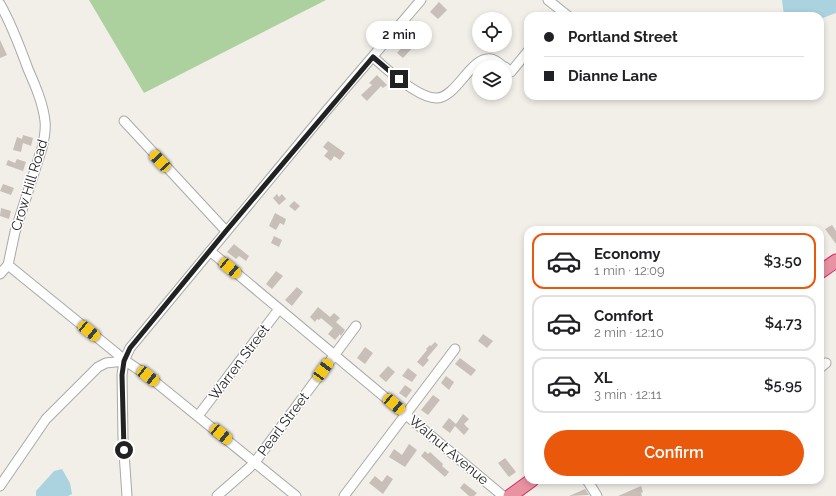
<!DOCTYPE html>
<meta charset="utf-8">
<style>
body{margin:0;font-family:Raleway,sans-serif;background:#f6f6f6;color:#202124;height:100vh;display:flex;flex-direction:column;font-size:15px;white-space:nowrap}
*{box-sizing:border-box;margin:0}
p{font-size:13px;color:#757577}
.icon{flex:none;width:22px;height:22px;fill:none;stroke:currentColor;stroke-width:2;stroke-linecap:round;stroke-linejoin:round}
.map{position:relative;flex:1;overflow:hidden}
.side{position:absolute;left:524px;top:226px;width:300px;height:258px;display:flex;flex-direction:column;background:#fff;border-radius:12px;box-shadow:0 2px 6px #0003}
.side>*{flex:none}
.top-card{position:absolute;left:524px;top:12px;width:300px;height:88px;border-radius:12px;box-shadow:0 2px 6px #0003;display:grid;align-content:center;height:88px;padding:0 20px;background:#fff}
.tools{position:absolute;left:472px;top:12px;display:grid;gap:8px}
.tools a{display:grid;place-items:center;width:40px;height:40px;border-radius:50%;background:#fff;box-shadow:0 2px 6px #0003;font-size:20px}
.end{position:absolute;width:18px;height:18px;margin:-9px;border:5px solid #222;background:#fff;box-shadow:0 0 0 2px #fff}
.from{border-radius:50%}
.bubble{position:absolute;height:28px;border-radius:14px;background:#fff;box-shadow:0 2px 6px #0003;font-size:13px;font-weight:600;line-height:28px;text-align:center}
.car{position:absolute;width:12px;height:24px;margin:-12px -6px;border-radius:5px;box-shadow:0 0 3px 1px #0007;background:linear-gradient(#f5c518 24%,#345 0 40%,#f5c518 0 76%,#345 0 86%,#f5c518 0)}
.top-card b{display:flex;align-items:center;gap:14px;height:38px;font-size:15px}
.top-card b+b{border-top:1px solid #e0e0e0}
.top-card i{width:10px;height:10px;background:#202124}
ul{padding:7px 0 0;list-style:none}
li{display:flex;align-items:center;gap:12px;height:56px;margin:0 8px 6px;padding:0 12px;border:2px solid #e0e0e0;border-radius:12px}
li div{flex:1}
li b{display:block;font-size:15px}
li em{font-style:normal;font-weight:600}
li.active{border-color:#ea580c}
li>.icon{width:36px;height:36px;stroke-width:1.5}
.primary-button{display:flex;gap:8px;margin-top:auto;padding:8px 20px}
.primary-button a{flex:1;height:46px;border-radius:24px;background:#ea580c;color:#fff;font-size:16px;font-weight:600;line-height:46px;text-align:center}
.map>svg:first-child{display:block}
.forest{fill:#add19e}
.water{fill:#aad3df}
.building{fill:#c7bfb8}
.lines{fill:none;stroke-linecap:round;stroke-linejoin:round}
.minor-casing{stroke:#a9a9a9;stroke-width:11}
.highway-casing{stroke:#dc2a67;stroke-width:15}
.minor{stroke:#fff;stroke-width:9}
.highway{stroke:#e892a2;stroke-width:13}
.route{stroke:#222;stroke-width:5}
.labels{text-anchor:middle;stroke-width:3;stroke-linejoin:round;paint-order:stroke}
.street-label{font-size:14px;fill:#222;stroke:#fff}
</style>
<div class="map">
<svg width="836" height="496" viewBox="0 0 836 496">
<rect width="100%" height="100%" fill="#f2efe9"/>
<path class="forest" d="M89 0H326L144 93Z"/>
<path class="water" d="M782 0H836V13L820 19V16H784Z
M62 469 70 483 72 494 68 496H36V491L54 471Z"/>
<path class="building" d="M439 2 447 10 438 19 430 12Z
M410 38 416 44 403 58 397 53Z
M0 40 7 55 0 58Z
M377 75 387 85 383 88 381 86 367 101 361 95 372 85 369 83Z
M23 135 33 138 31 146 23 143 21 152 13 150 17 137 22 139Z
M328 141 345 153 340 160 334 156 331 161 324 156 328 151 323 147Z
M17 159 26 162 23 171 6 165 8 160 15 163Z
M3 184 14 188 11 195 0 191Z
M277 194 279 197 282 194 286 199 279 205 273 198Z
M294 201 300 206 295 211 289 206Z
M1 208 11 211 9 219 0 216Z
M275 213 286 219 284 225 280 223 276 230 269 226Z
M832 225 836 231V244L825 229Z
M274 236 282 240 279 247 271 243Z
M234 244 249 256 246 261 239 256 236 259 227 252Z
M276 271 283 276 272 289 266 284Z
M297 287 303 292 292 306 285 300Z
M318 307 330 317 334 313 340 318 336 322 345 330 341 336 340 334 335 340 328 334 333 328 321 318 319 320 317 319 315 322 310 317Z
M483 334 493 341 487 348 478 341Z
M435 342 438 345 427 358 429 360 423 367 417 362 427 350 426 349 430 345 431 346Z
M365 347 373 353 365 364 357 358Z
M460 358 476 370 471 376 455 364Z
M388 366 395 372 386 382 379 376Z
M408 368 417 375 412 382 402 376Z
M446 376 454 382 449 390 441 383Z
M405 385 412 390 406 398 399 393Z
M433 395 440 400 428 415 421 410Z
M463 414 469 419 464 424 469 429 464 435 455 426 450 433 442 427 449 418 456 424Z
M409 444 417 450 405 467 389 457 394 449 402 455Z
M425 451 428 454 430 452 443 464 442 466 449 472 445 477 421 456Z
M505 458 516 472 509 477 498 463Z
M387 475 393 479 383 494 369 483 375 476 382 482Z
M464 483 477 493 474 496H469L460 488Z
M641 486 643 492 641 493 642 496H618Z
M585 489 589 495 569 496Z"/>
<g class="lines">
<g class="minor-casing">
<path id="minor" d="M548 0 568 16
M0 4C12 25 20 47 28 69 35 85 43 103 45 121 46 130 44 140 42 148L15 232 8 265
M373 57C386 69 419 99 437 98 457 97 471 56 491 59 496 60 500 64 504 67
M505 67 511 72 528 51
M124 121 226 231
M210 251 503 496
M8 265 115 352C125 362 137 368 148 376L296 496
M0 274 8 265
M820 368 826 363
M198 416 279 309
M587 480 597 496
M0 486 46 419 98 367 106 363 124 361
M127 496 123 438 122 375 124 361 130 348 327 110 421 0
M217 496 249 468 255 462 356 326
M344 496 455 349"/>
</g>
<g class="highway-casing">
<path id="highway" d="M820 272 836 261
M510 496 532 480"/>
</g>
<use href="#minor" class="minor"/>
<use href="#highway" class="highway"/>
</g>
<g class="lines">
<path class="route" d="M124 450 122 375 124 361 130 348 226 231 373 57 399 79"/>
</g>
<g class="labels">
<g class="street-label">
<text transform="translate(29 185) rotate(-73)" y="5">Crow Hill Road</text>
<text transform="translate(239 362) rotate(-53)" y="5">Warren Street</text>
<text transform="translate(283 424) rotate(-53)" y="5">Pearl Street</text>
<text transform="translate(449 450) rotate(40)" y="5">Walnut Avenue</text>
</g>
</g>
</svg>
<div class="tools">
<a><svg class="icon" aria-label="locate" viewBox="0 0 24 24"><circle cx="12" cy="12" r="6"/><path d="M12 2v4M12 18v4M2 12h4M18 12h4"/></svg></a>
<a><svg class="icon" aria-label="layers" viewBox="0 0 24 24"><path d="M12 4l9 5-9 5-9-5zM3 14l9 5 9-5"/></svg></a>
</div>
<i class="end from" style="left:124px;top:450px"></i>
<i class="end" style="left:399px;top:79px"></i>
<div class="bubble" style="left:366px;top:21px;width:66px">2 min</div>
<i class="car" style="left:160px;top:161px;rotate:317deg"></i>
<i class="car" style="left:230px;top:268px;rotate:130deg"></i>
<i class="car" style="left:89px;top:331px;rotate:129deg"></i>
<i class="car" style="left:323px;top:370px;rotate:36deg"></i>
<i class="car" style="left:148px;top:376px;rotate:128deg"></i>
<i class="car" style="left:394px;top:404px;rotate:130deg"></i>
<i class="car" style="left:221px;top:434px;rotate:129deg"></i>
<div class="top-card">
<b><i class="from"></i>Portland Street</b>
<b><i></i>Dianne Lane</b>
</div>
<section class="side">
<ul>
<li class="active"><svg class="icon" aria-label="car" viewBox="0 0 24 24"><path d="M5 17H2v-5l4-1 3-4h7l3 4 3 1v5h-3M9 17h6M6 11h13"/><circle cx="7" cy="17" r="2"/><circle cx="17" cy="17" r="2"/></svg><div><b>Economy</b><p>1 min · 12:09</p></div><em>$3.50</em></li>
<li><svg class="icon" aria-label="car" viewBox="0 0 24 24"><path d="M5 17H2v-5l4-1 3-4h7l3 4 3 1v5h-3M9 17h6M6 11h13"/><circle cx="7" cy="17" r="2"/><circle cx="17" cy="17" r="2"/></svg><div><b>Comfort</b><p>2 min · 12:10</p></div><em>$4.73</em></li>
<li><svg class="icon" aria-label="car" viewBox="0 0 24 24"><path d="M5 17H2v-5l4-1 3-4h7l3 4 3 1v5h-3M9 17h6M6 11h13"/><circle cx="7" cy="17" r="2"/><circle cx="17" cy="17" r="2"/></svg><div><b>XL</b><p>3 min · 12:11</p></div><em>$5.95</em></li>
</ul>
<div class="primary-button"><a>Confirm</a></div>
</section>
</div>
